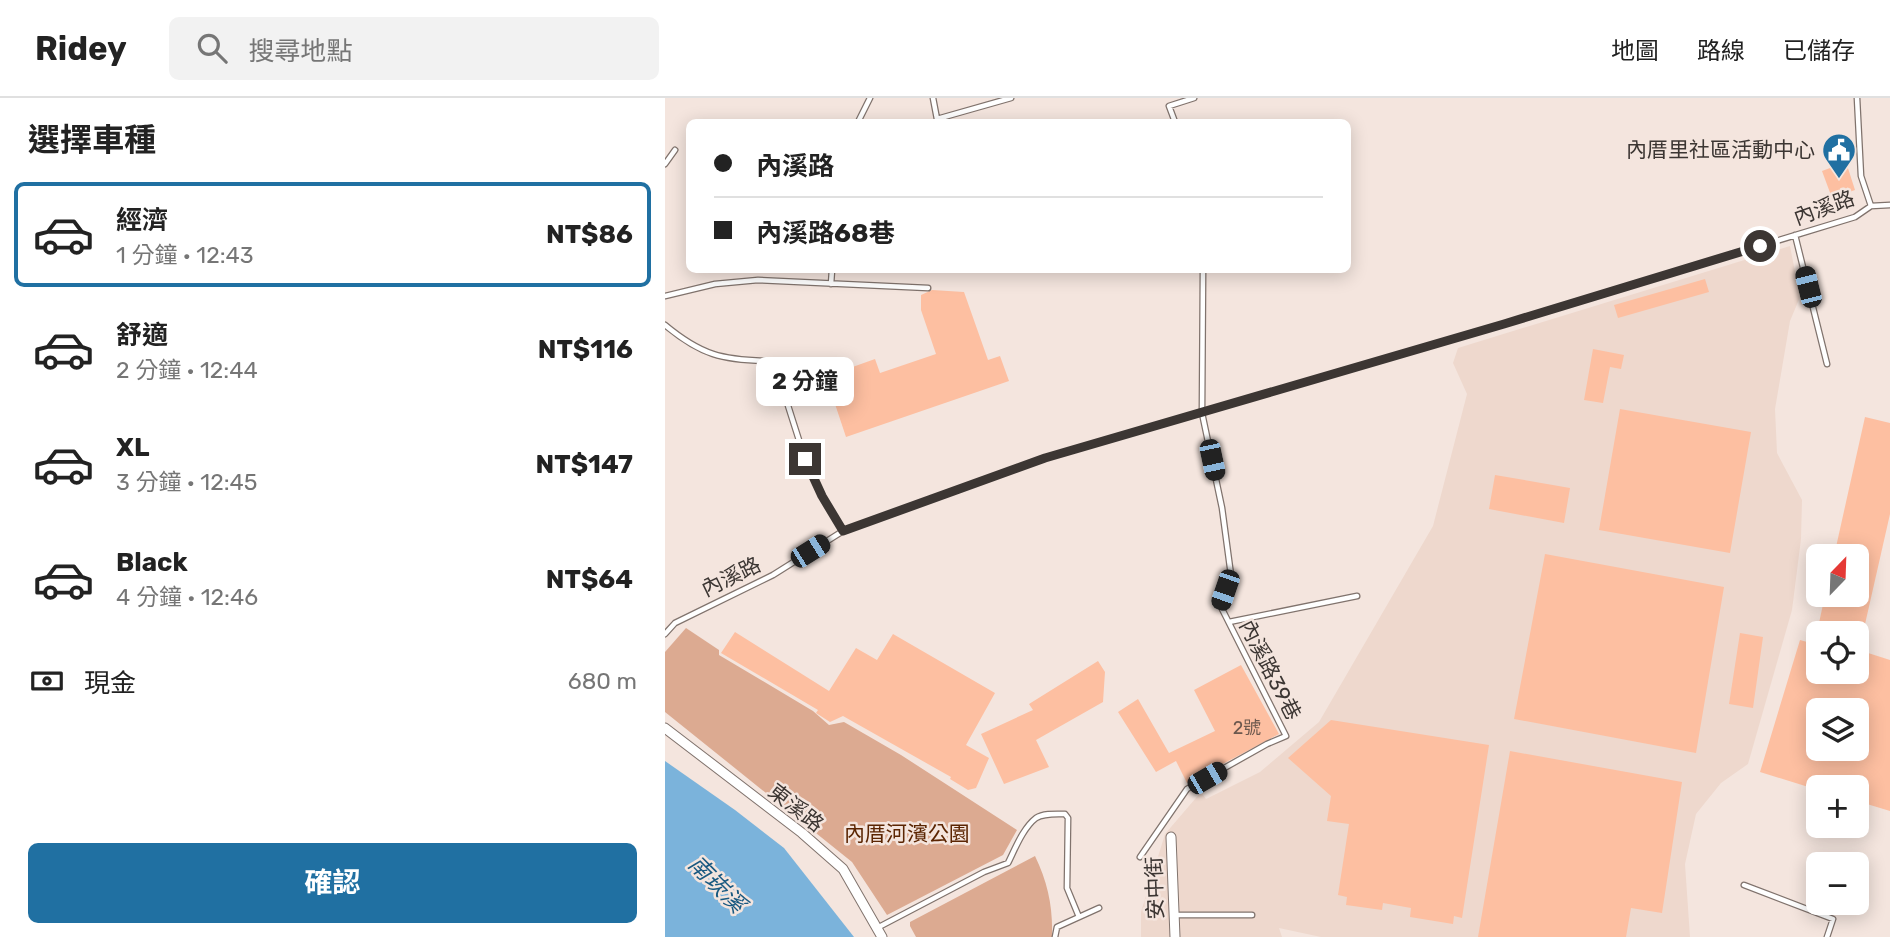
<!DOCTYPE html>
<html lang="zh-TW">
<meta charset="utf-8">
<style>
body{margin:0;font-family:Rubik,"Noto Sans TC",sans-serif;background:#f2f2f2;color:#222;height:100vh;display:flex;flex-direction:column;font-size:26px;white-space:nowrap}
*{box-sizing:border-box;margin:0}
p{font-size:23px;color:#767676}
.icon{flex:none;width:38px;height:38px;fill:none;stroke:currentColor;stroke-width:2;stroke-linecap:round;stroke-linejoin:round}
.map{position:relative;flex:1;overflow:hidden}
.details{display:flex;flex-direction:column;background:#fff;width:665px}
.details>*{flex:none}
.guide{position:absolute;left:21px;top:21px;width:665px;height:154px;border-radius:10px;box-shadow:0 4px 18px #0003;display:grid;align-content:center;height:154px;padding:0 28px;background:#fff}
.needle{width:46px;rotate:23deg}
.tools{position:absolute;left:1141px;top:446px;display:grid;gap:14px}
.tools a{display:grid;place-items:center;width:63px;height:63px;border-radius:10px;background:#fff;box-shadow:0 4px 18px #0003;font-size:35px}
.end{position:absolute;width:32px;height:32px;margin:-16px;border:9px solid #3c3633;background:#fff;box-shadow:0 0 0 4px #fff}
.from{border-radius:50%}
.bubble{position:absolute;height:49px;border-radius:10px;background:#fff;box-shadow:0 4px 18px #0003;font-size:23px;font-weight:700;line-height:49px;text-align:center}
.car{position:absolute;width:21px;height:42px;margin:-21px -10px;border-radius:9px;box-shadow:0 0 5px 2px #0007;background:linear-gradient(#222 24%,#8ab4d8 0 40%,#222 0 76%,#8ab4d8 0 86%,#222 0)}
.guide b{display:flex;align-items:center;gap:24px;height:66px;font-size:26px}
.guide b+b{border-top:2px solid #e0e0e0}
.guide i{width:18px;height:18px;background:#222}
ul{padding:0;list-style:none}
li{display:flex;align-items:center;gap:21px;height:105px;margin:0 14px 10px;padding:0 14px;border:4px solid transparent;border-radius:10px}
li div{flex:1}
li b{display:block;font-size:26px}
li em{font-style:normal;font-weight:700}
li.on{border-color:#2070a2}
li>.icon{width:63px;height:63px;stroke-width:1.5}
h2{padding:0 28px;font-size:32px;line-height:84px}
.pay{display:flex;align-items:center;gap:18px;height:77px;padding:0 28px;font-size:26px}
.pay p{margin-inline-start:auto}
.button{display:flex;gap:14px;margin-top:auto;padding:14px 28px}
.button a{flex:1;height:80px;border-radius:10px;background:#2070a2;color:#fff;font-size:28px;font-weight:700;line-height:80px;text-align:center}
header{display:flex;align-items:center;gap:42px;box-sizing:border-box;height:98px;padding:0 35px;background:#fff;border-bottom:2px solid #e0e0e0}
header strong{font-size:33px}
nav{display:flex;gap:38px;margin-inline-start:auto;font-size:24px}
.search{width:490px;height:63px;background:#f2f2f2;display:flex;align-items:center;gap:18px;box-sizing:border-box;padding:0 24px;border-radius:10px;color:#767676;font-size:26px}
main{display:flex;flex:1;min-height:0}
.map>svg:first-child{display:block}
.built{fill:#eed8cd}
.green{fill:#dcaa91}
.water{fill:#7bb3db}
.building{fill:#fdbfa1;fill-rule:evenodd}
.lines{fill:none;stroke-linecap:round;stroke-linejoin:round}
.service-casing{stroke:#80736d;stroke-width:7}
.minor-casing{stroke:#80736d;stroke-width:11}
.service{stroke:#fff;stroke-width:4.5}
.minor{stroke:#fff;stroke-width:9}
.route{stroke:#3c3633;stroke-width:9}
.labels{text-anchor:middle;stroke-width:5;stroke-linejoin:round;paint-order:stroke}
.number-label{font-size:18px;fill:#6c584e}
.poi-label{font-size:21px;fill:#3c3633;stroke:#f4e5de;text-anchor:end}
.street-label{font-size:21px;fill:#3c3633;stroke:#f4e5de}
.park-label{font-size:21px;fill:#5b2502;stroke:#f4e5de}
.water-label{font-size:23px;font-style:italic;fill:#195981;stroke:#f4e5de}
</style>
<header>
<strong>Ridey</strong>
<div class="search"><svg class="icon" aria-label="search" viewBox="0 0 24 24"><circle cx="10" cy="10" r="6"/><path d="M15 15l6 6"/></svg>搜尋地點</div>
<nav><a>地圖</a><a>路線</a><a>已儲存</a></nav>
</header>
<main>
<section class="details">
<h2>選擇車種</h2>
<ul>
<li class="on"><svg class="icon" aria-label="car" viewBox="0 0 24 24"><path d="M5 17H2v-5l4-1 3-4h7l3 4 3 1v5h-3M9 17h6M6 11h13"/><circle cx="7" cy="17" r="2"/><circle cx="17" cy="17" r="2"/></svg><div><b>經濟</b><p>1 分鐘 · 12:43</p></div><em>NT$86</em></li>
<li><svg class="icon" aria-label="car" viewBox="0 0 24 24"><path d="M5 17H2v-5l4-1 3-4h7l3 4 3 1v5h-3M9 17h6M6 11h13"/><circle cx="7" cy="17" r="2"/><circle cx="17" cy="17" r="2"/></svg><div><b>舒適</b><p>2 分鐘 · 12:44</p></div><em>NT$116</em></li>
<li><svg class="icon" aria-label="car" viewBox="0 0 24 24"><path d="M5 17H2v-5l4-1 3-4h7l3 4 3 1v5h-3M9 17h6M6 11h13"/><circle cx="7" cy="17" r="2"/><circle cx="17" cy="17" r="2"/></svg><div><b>XL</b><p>3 分鐘 · 12:45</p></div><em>NT$147</em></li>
<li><svg class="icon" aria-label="car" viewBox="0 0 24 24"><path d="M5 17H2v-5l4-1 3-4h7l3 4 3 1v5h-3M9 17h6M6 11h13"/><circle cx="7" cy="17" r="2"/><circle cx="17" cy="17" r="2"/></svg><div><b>Black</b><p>4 分鐘 · 12:46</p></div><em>NT$64</em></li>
</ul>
<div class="pay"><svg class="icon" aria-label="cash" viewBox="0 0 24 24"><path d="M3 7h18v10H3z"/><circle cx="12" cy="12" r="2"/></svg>現金<p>680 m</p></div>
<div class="button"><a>確認</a></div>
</section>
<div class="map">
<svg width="1225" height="839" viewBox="0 0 1225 839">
<rect width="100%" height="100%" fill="#f4e5de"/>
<path class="built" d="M1125 148 1135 199 1125 223 1110 311 1112 355 1137 402 1136 441 1127 512 1083 666 1056 685 1031 716 1020 766 1025 839H656L614 830 617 839H476V814L500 736 536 694 541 701 595 674 654 624 768 428 802 296 788 265 793 250Z"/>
<path class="green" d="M21 530 54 552V557L148 613 164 627 179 624 236 657 352 732 338 757 222 817 187 764 0 614V554Z
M370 758C383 785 388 809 387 839H251L245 828V824Z"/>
<path class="water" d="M0 663 70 712 119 750 189 839H0Z"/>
<path class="building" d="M1181 64 1190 92 1167 100 1157 73Z
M1040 181 1044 194 953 220 949 207Z
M267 192 299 194 323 262 335 258 344 283 181 339 166 294 187 287 182 271 210 261 215 275 271 256 256 212V197Z
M928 251 959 257 956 271 945 269 938 305 919 302Z
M955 311 1086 334 1065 455 934 432Z
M1200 319 1225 325V416L1198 535 1154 525 1160 497H1192V458H1169Z
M830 377 905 390 899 425 824 411Z
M880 456 1059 489 1031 655 849 621Z
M70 534 164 593 191 550 212 562 228 536 330 595 301 647 324 660 311 690 303 692 285 681 286 679 178 618 165 624 151 615 153 612 56 555Z
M1075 535 1098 539 1088 610 1064 606Z
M1135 542 1153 547V574H1192V559L1198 561 1200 554 1225 562V713L1192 703V690H1153V692L1095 674ZM1153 612H1192V651H1153Z
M433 563 440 574 438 604 371 642 384 669 339 686 316 636 368 612 364 606Z
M576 567 614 636 522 685 511 663 491 674 453 614 473 601 504 655 550 633 529 592Z
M666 622 824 647 797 820 789 818 788 826 745 819 746 810 718 805 717 812 681 807 682 799 673 797 684 726 662 723 666 698 623 660Z
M845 653 1017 684 997 815 966 810 961 839H813Z"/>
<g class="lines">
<g class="service-casing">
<path id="service" d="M268 0 272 21 346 0
M1192 0 1196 78 1206 108
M193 24 205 0
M510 24 504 8 529 0
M0 66 10 52
M1130 137 1162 266
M166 186 167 172
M0 198 50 186 93 182 263 190
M0 227C36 257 57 262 103 263L112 273 140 361 157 398 178 433
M564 524 692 498
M0 536 10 525 108 477 178 433 380 360 839 226 1190 119 1206 108 1225 107
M475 759 522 691 602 646 621 638 555 507 566 477 557 410 537 315 538 172
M1079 787 1168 821 1162 839
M510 817H587
M212 830 319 774 343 765C350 751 358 730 371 720 379 715 391 716 400 716L403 720 402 790 414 819
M390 839 392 829 434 810"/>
</g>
<g class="minor-casing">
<path id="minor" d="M0 630 137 735 178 771 217 839
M506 739 510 839"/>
</g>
<use href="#service" class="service"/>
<use href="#minor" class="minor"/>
</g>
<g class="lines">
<path class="route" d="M140 361 157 398 178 433 380 360 839 226 1095 148"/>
</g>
<defs>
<g id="civic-pin" transform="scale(1.75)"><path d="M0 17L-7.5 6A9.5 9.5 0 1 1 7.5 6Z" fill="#2070a2" stroke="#f4e5de"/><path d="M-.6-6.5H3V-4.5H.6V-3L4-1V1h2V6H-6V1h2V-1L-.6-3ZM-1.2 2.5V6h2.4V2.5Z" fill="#fff"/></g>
</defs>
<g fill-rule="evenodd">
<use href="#civic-pin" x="1174" y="52"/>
</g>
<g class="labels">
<g class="number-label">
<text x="582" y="636">2號</text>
</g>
<g class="poi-label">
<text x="1150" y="59">內厝里社區活動中心</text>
</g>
<g class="street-label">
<text transform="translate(1159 110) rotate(-20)" y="7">內溪路</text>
<text transform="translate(66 479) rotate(-26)" y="7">內溪路</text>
<text transform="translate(605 572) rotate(63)" y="7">內溪路39巷</text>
<text transform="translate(131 710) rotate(38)" y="7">東溪路</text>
<text transform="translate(490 790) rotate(-92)" y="7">安中街</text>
</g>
<g class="park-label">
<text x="242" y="743">內厝河濱公園</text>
</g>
<g class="water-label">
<text transform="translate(52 786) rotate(45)" y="8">南崁溪</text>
</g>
</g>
</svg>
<div class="tools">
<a><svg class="needle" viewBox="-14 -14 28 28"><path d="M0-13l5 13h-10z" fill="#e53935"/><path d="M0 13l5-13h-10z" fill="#767676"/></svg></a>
<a><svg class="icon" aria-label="locate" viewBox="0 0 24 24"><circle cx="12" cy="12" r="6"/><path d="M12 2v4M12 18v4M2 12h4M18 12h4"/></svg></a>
<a><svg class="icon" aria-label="layers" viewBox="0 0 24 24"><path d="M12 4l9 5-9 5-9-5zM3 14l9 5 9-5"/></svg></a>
<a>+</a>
<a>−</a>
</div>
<i class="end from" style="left:1095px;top:148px"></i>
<i class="end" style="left:140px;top:361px"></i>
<div class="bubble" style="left:91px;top:259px;width:98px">2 分鐘</div>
<i class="car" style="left:1143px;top:189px;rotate:346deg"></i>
<i class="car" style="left:547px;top:362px;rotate:168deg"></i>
<i class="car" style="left:145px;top:453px;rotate:58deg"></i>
<i class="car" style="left:560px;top:492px;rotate:199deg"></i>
<i class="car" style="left:542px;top:680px;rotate:60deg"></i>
<div class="guide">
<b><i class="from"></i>內溪路</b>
<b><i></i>內溪路68巷</b>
</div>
</div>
</main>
